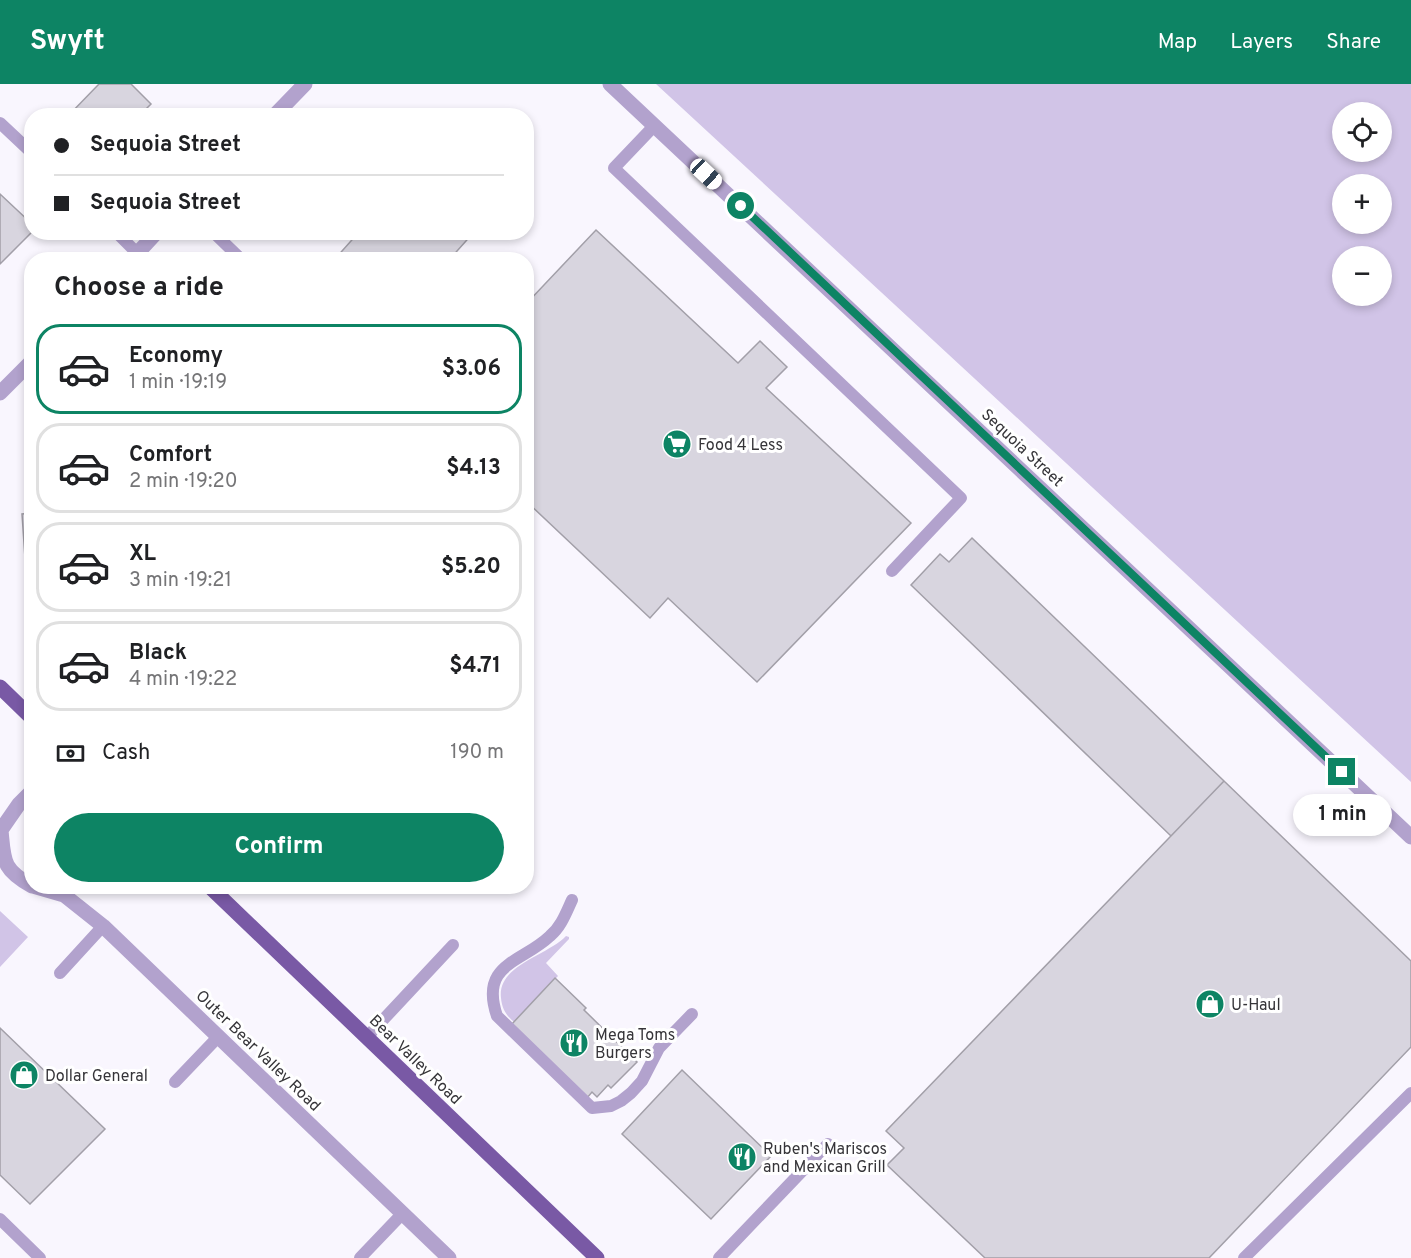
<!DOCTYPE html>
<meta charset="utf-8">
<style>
body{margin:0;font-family:Overpass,sans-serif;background:#f2f2f2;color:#202124;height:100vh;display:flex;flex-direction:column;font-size:22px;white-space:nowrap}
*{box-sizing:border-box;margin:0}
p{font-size:20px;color:#757577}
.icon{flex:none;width:33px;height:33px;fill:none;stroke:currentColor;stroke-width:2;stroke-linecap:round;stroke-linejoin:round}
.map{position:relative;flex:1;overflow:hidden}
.drawer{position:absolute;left:24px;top:168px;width:510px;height:642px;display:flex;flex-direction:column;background:#fff;border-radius:24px;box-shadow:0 3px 9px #0003}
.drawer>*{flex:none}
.top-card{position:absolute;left:24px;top:24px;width:510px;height:132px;border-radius:24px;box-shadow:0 3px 9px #0003;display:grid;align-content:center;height:132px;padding:0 30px;background:#fff}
.fabs{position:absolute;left:1332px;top:18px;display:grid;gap:12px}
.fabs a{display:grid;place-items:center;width:60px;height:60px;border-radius:50%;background:#fff;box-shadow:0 3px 9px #0003;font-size:30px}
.end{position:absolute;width:27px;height:27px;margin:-14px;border:8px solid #0d8464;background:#fff;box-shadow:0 0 0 3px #fff}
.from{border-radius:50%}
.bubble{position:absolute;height:42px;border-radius:21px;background:#fff;box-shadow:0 3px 9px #0003;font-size:20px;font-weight:700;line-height:42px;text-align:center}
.car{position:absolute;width:18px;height:36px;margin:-18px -9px;border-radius:8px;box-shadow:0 0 4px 2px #0007;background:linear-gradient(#fff 24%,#345 0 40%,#fff 0 76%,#345 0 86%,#fff 0)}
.top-card b{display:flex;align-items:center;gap:21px;height:57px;font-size:22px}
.top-card b+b{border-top:2px solid #e0e0e0}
.top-card i{width:15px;height:15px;background:#202124}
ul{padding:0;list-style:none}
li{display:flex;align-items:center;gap:18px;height:90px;margin:0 12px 9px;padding:0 18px;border:3px solid #e0e0e0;border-radius:24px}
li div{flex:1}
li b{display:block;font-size:22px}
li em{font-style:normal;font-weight:700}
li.on{border-color:#0d8464}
li>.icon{width:54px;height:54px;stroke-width:1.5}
h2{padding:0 30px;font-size:27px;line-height:72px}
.pay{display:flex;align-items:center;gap:15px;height:66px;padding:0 30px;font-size:22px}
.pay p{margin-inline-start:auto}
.cta{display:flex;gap:12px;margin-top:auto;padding:12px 30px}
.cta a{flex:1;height:69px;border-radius:36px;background:#0d8464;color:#fff;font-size:24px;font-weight:700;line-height:69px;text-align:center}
header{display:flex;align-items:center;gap:36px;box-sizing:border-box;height:84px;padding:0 30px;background:#0d8464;color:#fff}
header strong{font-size:28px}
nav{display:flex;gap:33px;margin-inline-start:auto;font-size:21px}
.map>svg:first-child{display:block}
.green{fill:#d1c4e7;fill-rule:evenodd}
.building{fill:#d8d5df;stroke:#a29fa8;stroke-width:1.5}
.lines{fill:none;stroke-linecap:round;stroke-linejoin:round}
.service{stroke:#b2a2cd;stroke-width:12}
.minor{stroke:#b2a2cd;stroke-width:15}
.tertiary{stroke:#b2a2cd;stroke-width:15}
.primary{stroke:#7959a5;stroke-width:15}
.route{stroke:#0d8464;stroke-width:8}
.labels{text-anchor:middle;stroke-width:6;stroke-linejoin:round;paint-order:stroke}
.poi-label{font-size:16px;fill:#363539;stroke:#fff;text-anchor:start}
.street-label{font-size:16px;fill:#363539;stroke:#fff}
</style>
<header>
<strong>Swyft</strong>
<nav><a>Map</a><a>Layers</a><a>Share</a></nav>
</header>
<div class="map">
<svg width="1411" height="1174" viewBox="0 0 1411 1174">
<rect width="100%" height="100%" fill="#f9f6fe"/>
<path class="green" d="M656 0H1411V698ZM1342 28H1382V68H1342ZM1342 100H1382V140H1342ZM1342 172H1382V212H1342Z
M0 827 28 853 0 883Z
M566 852 569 853V855L546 879 558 892 514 938C506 931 502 925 501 914 497 881 547 872 566 852Z"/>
<path class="building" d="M99 0H131L151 20 139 32H68Z
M0 110 32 140V148L0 180Z
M596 146 738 279 760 257 787 283 766 304 911 439 757 598 668 514 650 534 526 417V220Z
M359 148H474L449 176H334Z
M32 429V473L25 474 22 430Z
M972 454 1224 697 1171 752 911 501 940 470 949 478Z
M1224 697 1411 877V963L1209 1174H985L887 1081 904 1064 886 1047Z
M555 894 586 924 584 926 637 978 611 1004 608 1001 597 1013 592 1008 587 1014 511 941Z
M0 944 105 1045 30 1120 0 1091Z
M682 986 771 1072 711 1135 622 1050Z"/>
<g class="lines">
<path class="service" d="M0 39 32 69
M655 41 614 84 961 414 892 487
M116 148 137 169
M213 148 242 176
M572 816C566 829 561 843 550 852 522 879 479 879 497 932L592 1024 611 1022 621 1017 631 1009 642 997 659 964 692 930
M60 889 103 842
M367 953 453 861
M175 998 219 952
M0 1135 40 1174
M360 1174 403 1129
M719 1174 828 1060
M1244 1174 1411 1009"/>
<path class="minor" d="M610 0 1411 753
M32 707 19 720 1 746C4 777 2 785 32 802
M33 802 64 811 103 842 449 1174"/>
<path class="tertiary" d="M274 32 305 0
M131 176 157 148
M0 309 32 277"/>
<path class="primary" d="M0 603 32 634
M209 802 597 1174"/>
</g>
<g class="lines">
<path class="route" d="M741 122 1342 688"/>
</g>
<defs>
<g id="supermarket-disc" transform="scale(1.5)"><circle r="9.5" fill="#0d8464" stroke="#fff"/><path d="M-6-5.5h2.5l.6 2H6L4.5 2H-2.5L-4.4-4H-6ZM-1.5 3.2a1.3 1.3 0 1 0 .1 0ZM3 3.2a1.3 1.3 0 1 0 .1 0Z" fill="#fff"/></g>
<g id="shop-disc" transform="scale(1.5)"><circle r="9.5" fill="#0d8464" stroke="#fff"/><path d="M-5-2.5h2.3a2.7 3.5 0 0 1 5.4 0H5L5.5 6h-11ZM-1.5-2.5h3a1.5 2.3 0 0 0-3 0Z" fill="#fff"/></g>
<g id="restaurant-disc" transform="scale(1.5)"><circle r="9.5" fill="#0d8464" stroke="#fff"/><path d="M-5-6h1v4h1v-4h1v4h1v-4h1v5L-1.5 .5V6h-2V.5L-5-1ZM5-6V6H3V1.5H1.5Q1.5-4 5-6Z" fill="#fff"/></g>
</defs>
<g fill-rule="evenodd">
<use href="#supermarket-disc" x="677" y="360"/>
<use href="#shop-disc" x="1210" y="920"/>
<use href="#restaurant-disc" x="574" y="959"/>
<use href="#shop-disc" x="24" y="991"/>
<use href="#restaurant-disc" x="742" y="1073"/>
</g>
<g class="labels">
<g class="poi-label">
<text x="698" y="366">Food 4 Less</text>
<text x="1231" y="926">U-Haul</text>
<text x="595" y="956">Mega Toms<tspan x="595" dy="18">Burgers</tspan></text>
<text x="45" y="997">Dollar General</text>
<text x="763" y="1070">Ruben's Mariscos<tspan x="763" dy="18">and Mexican Grill</tspan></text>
</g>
<g class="street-label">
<text transform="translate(1023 363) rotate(43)" y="6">Sequoia Street</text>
<text transform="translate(259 966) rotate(44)" y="6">Outer Bear Valley Road</text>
<text transform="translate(416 975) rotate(44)" y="6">Bear Valley Road</text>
</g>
</g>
</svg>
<div class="fabs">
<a><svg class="icon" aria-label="locate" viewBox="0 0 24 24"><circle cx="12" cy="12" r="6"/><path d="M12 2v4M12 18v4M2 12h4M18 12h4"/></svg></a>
<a>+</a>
<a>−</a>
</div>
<i class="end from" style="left:741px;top:122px"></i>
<i class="end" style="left:1342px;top:688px"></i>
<div class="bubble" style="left:1293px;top:710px;width:99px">1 min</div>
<i class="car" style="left:706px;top:90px;rotate:133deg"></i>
<div class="top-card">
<b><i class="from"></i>Sequoia Street</b>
<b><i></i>Sequoia Street</b>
</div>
<section class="drawer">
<h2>Choose a ride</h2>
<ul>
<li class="on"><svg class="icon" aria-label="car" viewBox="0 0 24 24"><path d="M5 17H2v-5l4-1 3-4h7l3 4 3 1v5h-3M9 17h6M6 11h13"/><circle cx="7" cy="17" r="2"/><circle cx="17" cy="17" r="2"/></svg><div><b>Economy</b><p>1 min · 19:19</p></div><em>$3.06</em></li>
<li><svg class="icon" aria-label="car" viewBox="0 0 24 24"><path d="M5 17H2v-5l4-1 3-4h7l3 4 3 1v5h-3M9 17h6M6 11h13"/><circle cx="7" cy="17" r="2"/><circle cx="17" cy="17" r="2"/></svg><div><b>Comfort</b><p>2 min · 19:20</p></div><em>$4.13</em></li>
<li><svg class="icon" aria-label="car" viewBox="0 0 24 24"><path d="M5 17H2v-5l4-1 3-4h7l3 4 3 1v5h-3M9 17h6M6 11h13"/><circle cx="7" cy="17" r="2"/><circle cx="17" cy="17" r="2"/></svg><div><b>XL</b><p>3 min · 19:21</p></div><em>$5.20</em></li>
<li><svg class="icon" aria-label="car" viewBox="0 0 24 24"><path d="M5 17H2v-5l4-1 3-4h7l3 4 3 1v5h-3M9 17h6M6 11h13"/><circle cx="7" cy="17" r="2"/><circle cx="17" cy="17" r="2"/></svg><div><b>Black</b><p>4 min · 19:22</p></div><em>$4.71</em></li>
</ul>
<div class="pay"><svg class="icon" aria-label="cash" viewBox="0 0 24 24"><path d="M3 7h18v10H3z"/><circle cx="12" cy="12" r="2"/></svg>Cash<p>190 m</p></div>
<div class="cta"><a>Confirm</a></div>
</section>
</div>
